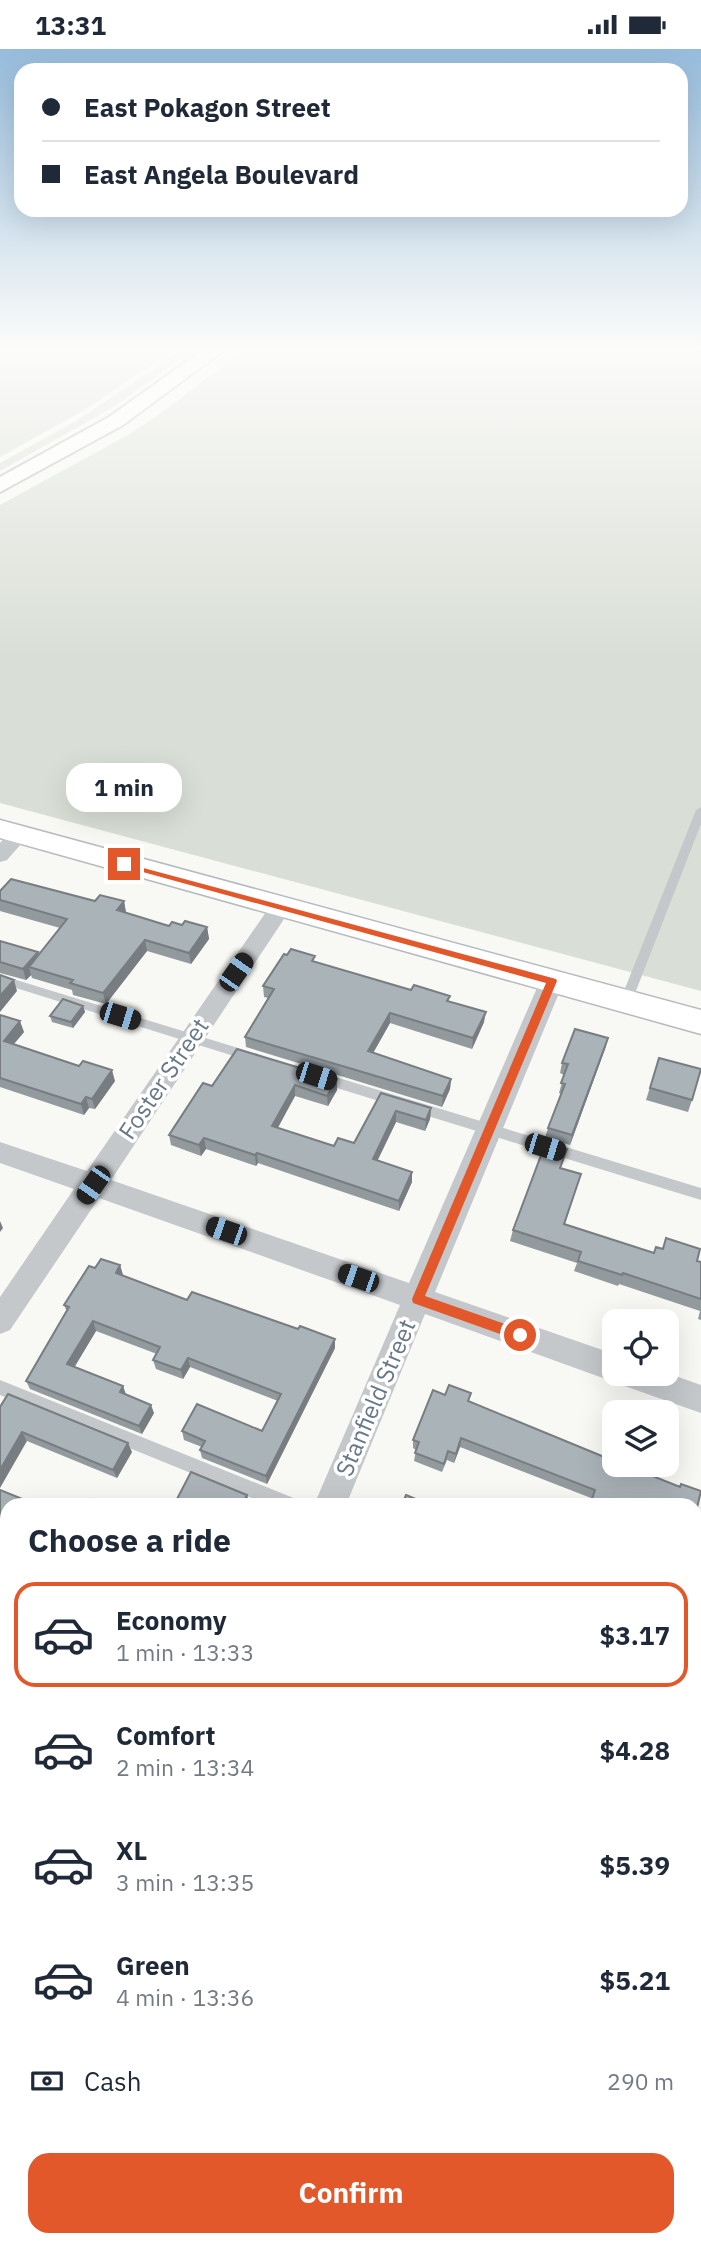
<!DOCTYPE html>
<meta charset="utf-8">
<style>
body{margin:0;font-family:"IBM Plex Sans",sans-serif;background:#f2f2f3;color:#1f2937;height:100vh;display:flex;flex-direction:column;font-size:26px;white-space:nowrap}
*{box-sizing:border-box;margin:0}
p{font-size:23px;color:#747a83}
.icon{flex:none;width:38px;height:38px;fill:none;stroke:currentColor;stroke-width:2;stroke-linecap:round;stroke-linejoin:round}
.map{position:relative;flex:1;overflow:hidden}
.panel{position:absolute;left:0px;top:1449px;width:702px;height:749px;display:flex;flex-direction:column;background:#fff;border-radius:21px 21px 0 0;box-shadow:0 7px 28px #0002}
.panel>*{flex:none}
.banner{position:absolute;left:14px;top:14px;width:674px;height:154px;border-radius:21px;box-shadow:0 7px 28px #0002;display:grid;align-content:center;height:154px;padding:0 28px;background:#fff}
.fabs{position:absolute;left:602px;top:1260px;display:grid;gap:14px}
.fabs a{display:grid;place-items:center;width:77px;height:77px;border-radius:14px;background:#fff;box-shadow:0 7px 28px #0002;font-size:35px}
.end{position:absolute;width:32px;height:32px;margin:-16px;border:9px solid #e2582b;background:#fff;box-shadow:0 0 0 4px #fff}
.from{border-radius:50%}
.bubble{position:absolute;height:49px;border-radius:21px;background:#fff;box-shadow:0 7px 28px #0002;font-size:23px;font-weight:700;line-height:49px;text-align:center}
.car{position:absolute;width:21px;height:42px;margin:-21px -10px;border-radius:9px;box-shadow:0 0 5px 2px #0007;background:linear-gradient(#222 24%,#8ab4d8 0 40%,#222 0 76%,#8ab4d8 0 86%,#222 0)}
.banner b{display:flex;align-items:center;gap:24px;height:66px;font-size:26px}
.banner b+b{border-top:2px solid #e0e1e3}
.banner i{width:18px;height:18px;background:#1f2937}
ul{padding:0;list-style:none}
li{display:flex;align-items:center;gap:21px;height:105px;margin:0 14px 10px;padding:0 14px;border:4px solid transparent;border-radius:21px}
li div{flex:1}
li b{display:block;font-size:26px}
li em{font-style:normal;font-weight:700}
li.current{border-color:#e2582b}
li>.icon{width:63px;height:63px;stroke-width:1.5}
h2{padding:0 28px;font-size:32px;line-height:84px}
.pay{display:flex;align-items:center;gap:18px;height:77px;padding:0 28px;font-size:26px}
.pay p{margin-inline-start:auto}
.action{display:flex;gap:14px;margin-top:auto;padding:14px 28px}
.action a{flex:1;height:80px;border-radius:21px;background:#e2582b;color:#fff;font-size:28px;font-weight:700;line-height:80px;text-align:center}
.status{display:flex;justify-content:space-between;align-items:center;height:49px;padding:0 35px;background:#fff;direction:ltr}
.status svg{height:19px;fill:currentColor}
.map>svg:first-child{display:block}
.green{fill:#d9dfd6}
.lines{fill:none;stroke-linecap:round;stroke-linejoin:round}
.secondary-casing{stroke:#b6bbc0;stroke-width:3}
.primary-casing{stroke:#b7bbbf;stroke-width:4}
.service{fill:#c4c8cb;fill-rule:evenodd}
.minor{fill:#c4c8cb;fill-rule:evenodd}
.secondary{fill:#fff;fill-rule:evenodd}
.primary{fill:#fff;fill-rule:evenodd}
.wall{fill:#929a9e}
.shaded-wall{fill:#777d81}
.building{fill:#aab3b8;stroke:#777d81;stroke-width:2}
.route{fill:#e2582b}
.labels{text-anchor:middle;stroke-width:7;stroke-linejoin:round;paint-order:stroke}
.street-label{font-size:24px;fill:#677886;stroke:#fff}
</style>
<div class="status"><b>13:31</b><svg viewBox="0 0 49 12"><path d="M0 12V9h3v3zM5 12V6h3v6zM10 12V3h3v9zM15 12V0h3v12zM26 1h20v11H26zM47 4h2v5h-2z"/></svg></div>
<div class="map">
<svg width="701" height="2198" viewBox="0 0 701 2198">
<rect width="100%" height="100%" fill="#f8f8f5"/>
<path class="green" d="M0 301H174L86 360 0 408Z
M182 301H194L113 358 0 422V414L76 372Z
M244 301H701V942L0 754V456L128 386 160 365Z"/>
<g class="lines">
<g class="secondary-casing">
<path id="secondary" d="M0 771 701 961V985L0 789Z"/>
</g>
<g class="primary-casing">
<path id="primary" d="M203 301H224L123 376 0 443V428L109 368Z"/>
</g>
<path class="service" d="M701 758V775L632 952 626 956 622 955 620 952 696 761Z
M0 926 258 1005 260 1008 253 1013 0 934Z
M319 1023 701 1139V1151L314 1032 312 1028 314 1024Z
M0 1331 296 1450 299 1456H269L0 1346Z
M0 2109 7 2112V2137L0 2134Z
M106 2191H139L142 2198H109Z"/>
<path class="minor" d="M19 780 26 781 29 786 7 811 0 813V794L12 781Z
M281 851 289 853 292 858 111 1131 409 1234 540 932 544 926 552 924 560 926 564 932 435 1243 614 1305V1325L667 1324 701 1336V1364L619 1335 618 1331 614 1333 425 1265 346 1456H314L400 1256 99 1149 10 1281 0 1285V1248L74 1140 0 1114V1093L87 1122 273 853Z
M0 1639 7 1642V1679L0 1676Z
M695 1969 701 1971V2014L695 2012Z
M7 2171V2191H37L34 2198H0V2174Z"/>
<use href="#secondary" class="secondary"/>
<use href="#primary" class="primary"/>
</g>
<path class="wall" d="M0 842 95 852H124L126 864 169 877 182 876 207 878 209 890 191 915 147 902 106 955 73 946 72 941 32 929 31 926 26 931 0 924V892L38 903 39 906 60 879 0 862Z
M315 913 449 953 484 973 472 1000 390 974 373 1004 451 1030 450 1040 442 1058 246 998 245 988 268 949 264 948 263 937Z
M83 957 85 963 73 979 52 973 50 967Z
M0 966 24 983 13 996 115 1032 95 1060 89 1059 84 1066 0 1038Z
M608 989 605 1000 570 1096 545 1089 548 1079 561 1045 559 1044 564 1026 560 1024 562 1014Z
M237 1000 337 1041 328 1057 295 1047 277 1079 334 1097 354 1094 381 1044 431 1059 430 1070 425 1082 396 1073 377 1112 412 1123V1133L399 1162 258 1114 256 1117 206 1100 201 1107 171 1096 169 1086 212 1037Z
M659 1009 692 1051 688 1063 646 1051Z
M567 1100 561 1119 581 1125 565 1175 653 1204 656 1198 662 1200 666 1189 697 1212 701 1213V1271L698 1270 700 1262 619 1235 618 1237 574 1222 577 1214 510 1192 513 1181Z
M120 1216 123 1227 187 1251 335 1290V1299L267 1435 202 1409 200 1401 202 1398 184 1391 182 1382H262L278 1352 190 1318 183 1330 156 1320 153 1311 157 1305 96 1282 74 1318 123 1337 126 1346 154 1364 142 1385 30 1340 26 1332 67 1263 64 1256 95 1219Z
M445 1346 469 1353 679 1438 681 1435 695 1456H589L591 1449 460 1398 454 1414 447 1411 442 1423 414 1412 416 1401 413 1399V1391Z
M0 1358 132 1403 117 1429 27 1392Z
M0 1441 7 1456V1532L0 1529Z
M247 1446 248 1450 245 1456H182L179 1454 177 1450Z
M695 1741 701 1743V1822L697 1824 695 1823Z
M623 2191H695L701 2198H622Z"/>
<path class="shaded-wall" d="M124 852 126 864 117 861Z
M207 878 209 890 191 915 189 904Z
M145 891 147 902 106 955 103 944Z
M38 903 41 914 29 918 31 926 26 931 23 920Z
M14 931 17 942 0 963V947Z
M83 957 85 963 73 979 71 973Z
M486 963 484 973 472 1000 473 989Z
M390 964V974L368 1013V1002Z
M20 972 24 983 7 1003 4 992Z
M608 989 605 1000 570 1096 572 1086Z
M112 1021 115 1032 95 1060 92 1050Z
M337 1030V1041L328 1057 327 1047Z
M451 1030 450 1040 442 1058 443 1047Z
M295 1036V1047L273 1088 272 1077Z
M86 1048 89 1059 84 1066 81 1055Z
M431 1059 430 1070 425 1082 426 1071Z
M396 1062V1073L373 1121V1110Z
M204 1089 206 1100 201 1107 199 1096Z
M257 1104 258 1114 256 1117 255 1106Z
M412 1123V1133L399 1162V1152Z
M0 1172 3 1179 0 1183Z
M120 1216 123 1226 118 1234 116 1224Z
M93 1272 96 1282 71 1324 67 1315Z
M335 1290V1299L267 1435 266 1427Z
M188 1309 190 1318 183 1330 181 1321Z
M123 1337 126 1346 120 1343Z
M151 1356 154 1364 142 1385 139 1377Z
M22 1383 27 1392 0 1439V1421Z
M461 1389 460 1398 454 1414 456 1405Z
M128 1394 132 1403 117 1429 113 1421Z
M247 1446 248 1450 245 1456H242Z"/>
<path class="building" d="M11 830 95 852 100 846 124 852 117 861 169 877 172 873 182 876 185 872 207 878 189 904 145 891 103 944 70 934 73 931 29 918 67 870 0 851V842Z
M0 892 38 903 23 920 0 913Z
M291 900 315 907 312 912 411 941 414 936 450 947 447 952 486 963 473 989 390 964 368 1002 451 1030 443 1047 245 988 274 940 263 937 284 905 287 906Z
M0 926 14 931 0 947Z
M63 950 83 957 71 973 50 967Z
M0 966 20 972 4 992 79 1017 83 1012 112 1021 92 1050 86 1048 81 1055 0 1029Z
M575 980 608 989 572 1086 548 1079 565 1035 561 1034 568 1015 562 1014Z
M237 1000 337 1030 327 1047 295 1036 272 1077 334 1097 338 1089 354 1094 381 1044 431 1059 426 1071 396 1062 373 1110 412 1123 399 1152 257 1104 255 1106 204 1089 199 1096 169 1086 203 1034 212 1037Z
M659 1009 701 1020 692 1051 650 1039Z
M546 1093 567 1100 560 1119 581 1125 564 1175 654 1204 656 1198 663 1200 666 1189 700 1200 697 1212 701 1213V1250L623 1224 622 1226 578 1212 581 1203 513 1181Z
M101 1210 120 1216 116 1224 187 1251 192 1243 298 1280 300 1277 335 1290 266 1427 200 1401 205 1392 182 1382 197 1355 262 1382 281 1345 188 1309 181 1321 153 1311 160 1298 93 1272 67 1315 123 1337 120 1343 151 1356 139 1377 26 1332 69 1258 64 1256 89 1217 95 1219Z
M449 1336 471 1344 468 1352 614 1412V1416H625L680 1438 681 1435 701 1442 695 1467V1456H590L595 1441 461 1389 456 1405 448 1402 444 1415 415 1404 419 1393 413 1391 433 1341 445 1346Z
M8 1345 128 1394 113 1421 22 1383 0 1421V1358Z
M191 1423 247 1446 242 1456H191L177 1450Z
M0 1441 37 1456H7V1521L4 1526 0 1524Z
M406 1446 430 1456H402Z
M95 1450 108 1456H91Z
M67 1452 75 1456H65Z
M695 1741 701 1743V1819L695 1817Z
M0 1800 7 1803V1931L0 1927Z
M695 2149 701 2152V2198H632L633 2191H695Z
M285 2191H336L334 2198H297Z
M520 2191H543L542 2198H533Z"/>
<linearGradient id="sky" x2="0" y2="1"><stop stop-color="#96bcdc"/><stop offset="0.49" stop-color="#fcfcfa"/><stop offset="1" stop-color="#fcfcfa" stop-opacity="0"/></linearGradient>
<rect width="701" height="609" fill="url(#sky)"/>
<path class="route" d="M121 813 556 930 557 932 425 1247 525 1282V1290L520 1292 413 1254 412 1250 546 934 121 817Z"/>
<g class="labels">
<g class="street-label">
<text transform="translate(164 1030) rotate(-56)" y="8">Foster Street</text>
<text transform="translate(376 1349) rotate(-67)" y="8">Stanfield Street</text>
</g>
</g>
</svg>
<div class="fabs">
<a><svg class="icon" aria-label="locate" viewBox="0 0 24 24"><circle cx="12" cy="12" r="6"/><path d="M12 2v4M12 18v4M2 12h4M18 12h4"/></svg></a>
<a><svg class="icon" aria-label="layers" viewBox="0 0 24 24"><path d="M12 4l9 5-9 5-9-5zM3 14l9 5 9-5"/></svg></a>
</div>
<i class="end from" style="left:520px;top:1286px"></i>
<i class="end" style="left:124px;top:815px"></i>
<div class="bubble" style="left:66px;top:714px;width:116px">1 min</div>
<i class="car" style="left:236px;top:923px;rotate:35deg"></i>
<i class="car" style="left:120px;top:967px;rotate:107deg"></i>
<i class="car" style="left:316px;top:1027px;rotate:108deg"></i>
<i class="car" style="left:545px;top:1098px;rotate:107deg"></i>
<i class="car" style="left:93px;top:1136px;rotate:215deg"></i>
<i class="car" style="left:226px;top:1182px;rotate:289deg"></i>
<i class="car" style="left:358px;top:1229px;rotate:289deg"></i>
<div class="banner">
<b><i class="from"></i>East Pokagon Street</b>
<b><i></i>East Angela Boulevard</b>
</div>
<section class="panel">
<h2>Choose a ride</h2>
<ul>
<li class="current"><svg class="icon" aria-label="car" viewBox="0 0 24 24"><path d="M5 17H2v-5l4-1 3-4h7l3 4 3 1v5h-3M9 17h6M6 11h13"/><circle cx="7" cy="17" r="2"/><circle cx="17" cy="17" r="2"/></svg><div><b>Economy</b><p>1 min · 13:33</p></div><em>$3.17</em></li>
<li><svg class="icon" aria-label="car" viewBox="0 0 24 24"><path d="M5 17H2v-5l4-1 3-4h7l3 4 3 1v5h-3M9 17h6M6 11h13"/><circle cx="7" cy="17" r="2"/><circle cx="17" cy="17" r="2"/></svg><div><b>Comfort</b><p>2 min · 13:34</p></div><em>$4.28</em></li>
<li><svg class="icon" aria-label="car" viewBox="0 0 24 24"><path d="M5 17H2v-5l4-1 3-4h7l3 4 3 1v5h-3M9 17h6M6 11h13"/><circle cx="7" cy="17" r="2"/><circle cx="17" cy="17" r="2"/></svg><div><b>XL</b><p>3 min · 13:35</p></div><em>$5.39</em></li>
<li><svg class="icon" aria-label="car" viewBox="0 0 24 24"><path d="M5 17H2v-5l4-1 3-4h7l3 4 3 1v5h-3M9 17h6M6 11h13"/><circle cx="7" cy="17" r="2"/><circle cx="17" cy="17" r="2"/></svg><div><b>Green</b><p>4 min · 13:36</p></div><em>$5.21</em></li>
</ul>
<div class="pay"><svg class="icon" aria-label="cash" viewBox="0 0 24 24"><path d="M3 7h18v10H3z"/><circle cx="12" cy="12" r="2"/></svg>Cash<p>290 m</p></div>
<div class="action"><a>Confirm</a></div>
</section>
</div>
